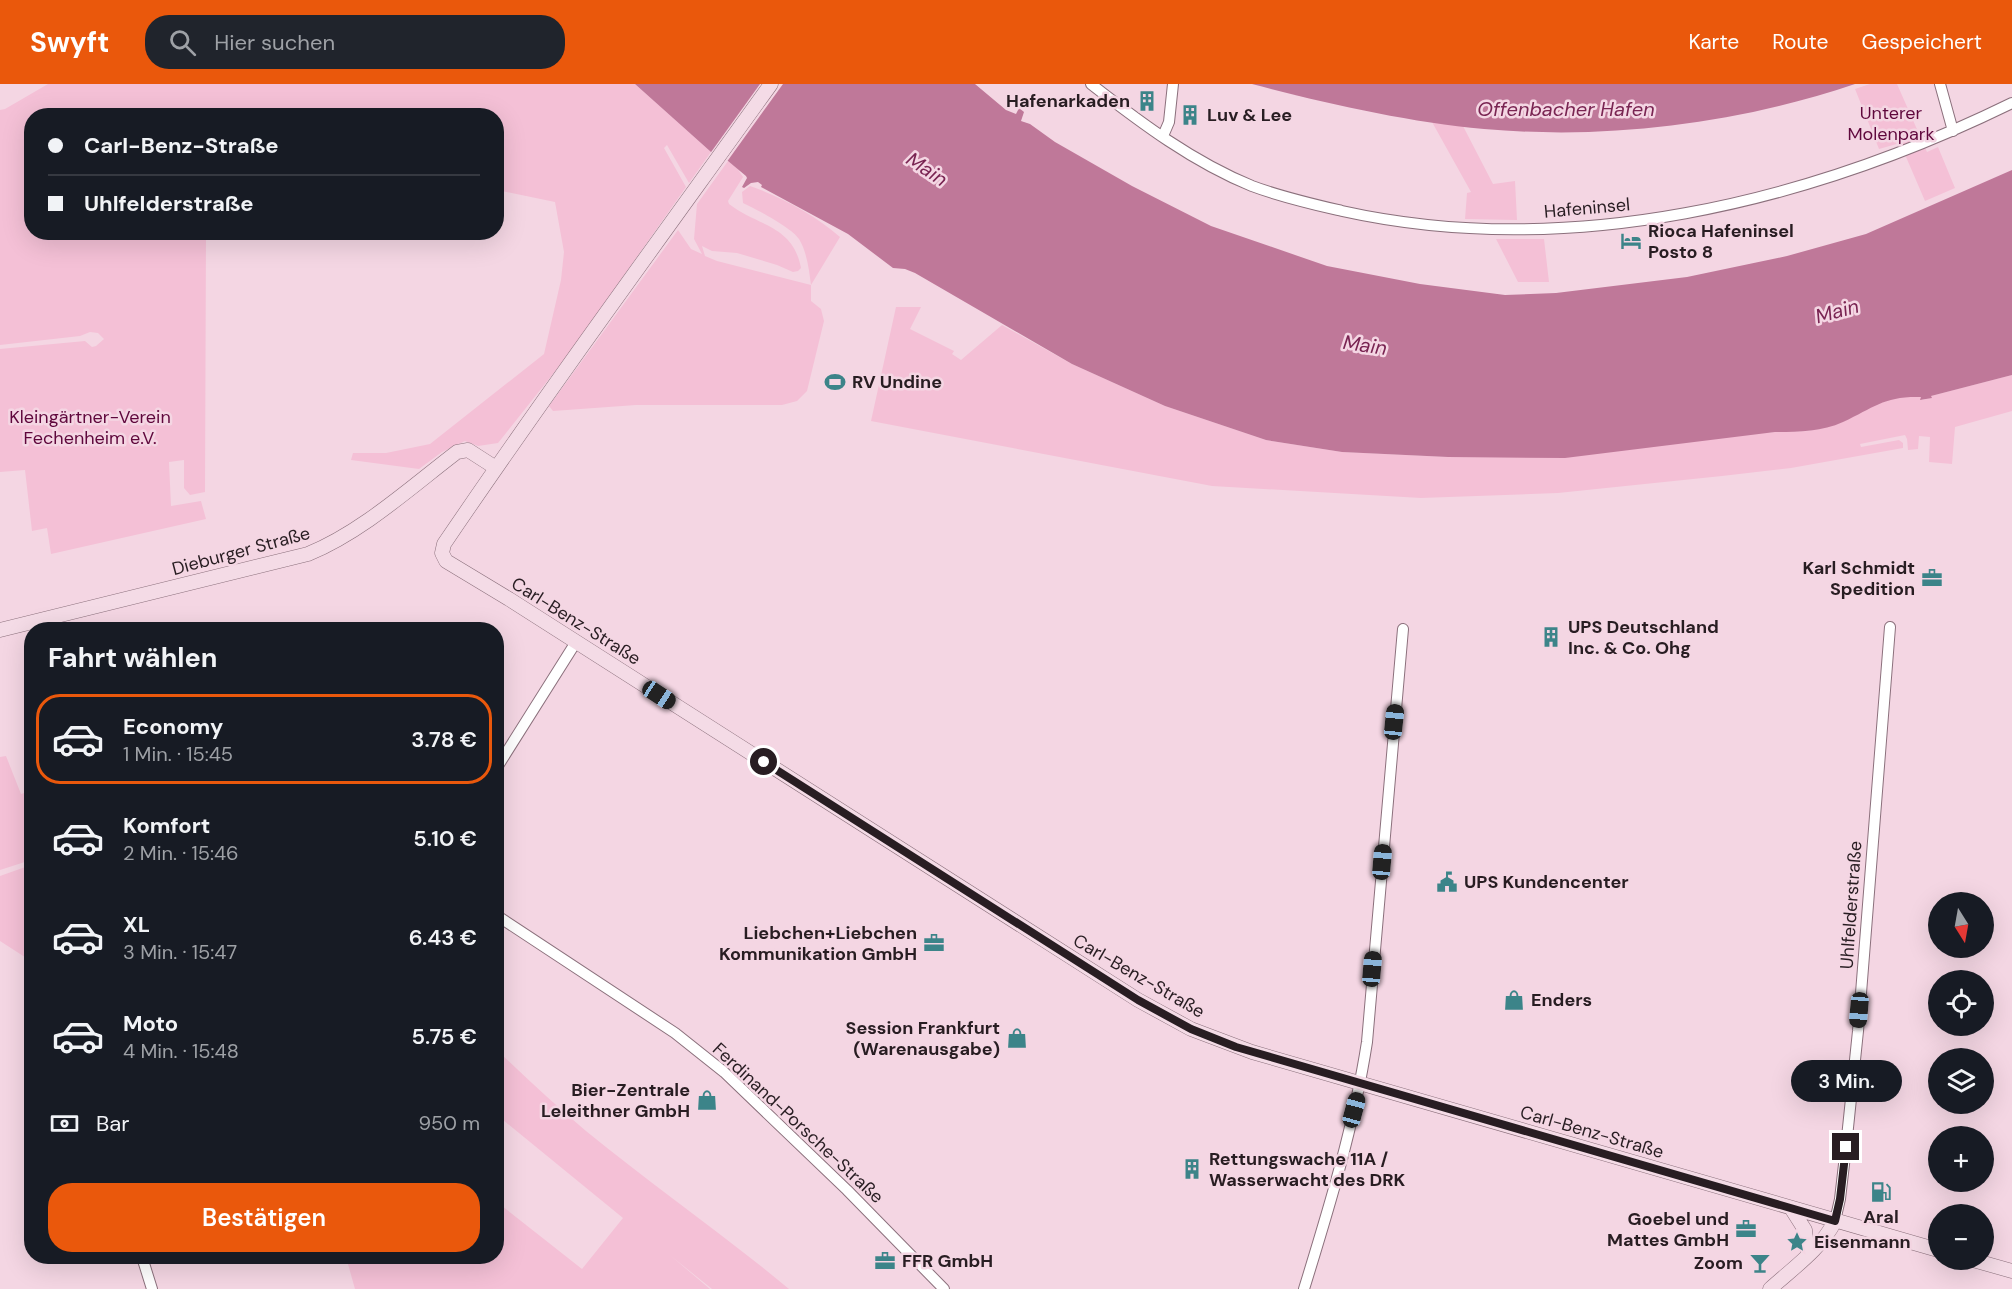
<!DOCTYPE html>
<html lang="de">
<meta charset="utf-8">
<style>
body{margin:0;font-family:"DM Sans",sans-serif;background:#20242c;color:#f1f3f6;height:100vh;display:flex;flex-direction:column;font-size:22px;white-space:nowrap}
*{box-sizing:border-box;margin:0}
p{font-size:20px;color:#9ea1a6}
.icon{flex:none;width:33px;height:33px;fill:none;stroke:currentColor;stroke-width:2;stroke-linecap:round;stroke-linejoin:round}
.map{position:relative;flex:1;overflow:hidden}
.details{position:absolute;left:24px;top:538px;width:480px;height:642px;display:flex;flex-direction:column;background:#171b24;border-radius:24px;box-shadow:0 6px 24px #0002}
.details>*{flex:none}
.guide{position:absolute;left:24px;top:24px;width:480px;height:132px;border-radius:24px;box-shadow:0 6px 24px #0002;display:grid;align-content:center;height:132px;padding:0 24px;background:#171b24}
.needle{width:39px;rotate:169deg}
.fabs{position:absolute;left:1928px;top:808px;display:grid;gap:12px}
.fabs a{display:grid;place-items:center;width:66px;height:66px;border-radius:50%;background:#171b24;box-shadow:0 6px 24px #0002;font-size:30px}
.end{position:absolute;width:27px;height:27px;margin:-14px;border:8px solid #281d22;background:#fff;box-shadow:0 0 0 3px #fff}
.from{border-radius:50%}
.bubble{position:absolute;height:42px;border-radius:21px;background:#171b24;box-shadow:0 6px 24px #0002;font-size:20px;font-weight:600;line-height:42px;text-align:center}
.car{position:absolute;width:18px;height:36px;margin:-18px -9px;border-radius:8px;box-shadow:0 0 4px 2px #0007;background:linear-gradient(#222 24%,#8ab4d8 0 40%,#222 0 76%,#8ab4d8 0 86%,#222 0)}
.guide b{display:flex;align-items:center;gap:21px;height:57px;font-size:22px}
.guide b+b{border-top:2px solid #363941}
.guide i{width:15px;height:15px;background:#f1f3f6}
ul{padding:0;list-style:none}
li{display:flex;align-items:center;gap:18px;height:90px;margin:0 12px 9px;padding:0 12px;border:3px solid transparent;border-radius:24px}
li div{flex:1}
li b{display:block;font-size:22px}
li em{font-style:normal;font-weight:600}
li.on{border-color:#ea580c}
li>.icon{width:54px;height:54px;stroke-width:1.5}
h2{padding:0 24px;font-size:27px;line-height:72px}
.pay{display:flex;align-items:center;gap:15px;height:66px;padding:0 24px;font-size:22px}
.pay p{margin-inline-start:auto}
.cta{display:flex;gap:12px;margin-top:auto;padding:12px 24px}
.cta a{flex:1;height:69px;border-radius:24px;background:#ea580c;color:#fff;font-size:24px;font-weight:600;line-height:69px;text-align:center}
header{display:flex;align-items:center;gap:36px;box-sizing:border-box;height:84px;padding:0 30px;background:#ea580c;color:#fff}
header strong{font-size:28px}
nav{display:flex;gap:33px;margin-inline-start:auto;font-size:21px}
.search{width:420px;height:54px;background:#20242c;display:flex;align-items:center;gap:15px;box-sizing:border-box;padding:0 21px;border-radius:24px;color:#9ea1a6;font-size:22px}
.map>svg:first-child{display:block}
.green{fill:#f4c0d6}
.water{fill:#bf7899}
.pier{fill:#f4d6e3}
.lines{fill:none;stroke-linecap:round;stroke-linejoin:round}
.street-casing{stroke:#8b707c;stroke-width:12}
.secondary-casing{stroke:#8b707c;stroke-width:15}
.street{stroke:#fff;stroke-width:10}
.secondary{stroke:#f4dbe6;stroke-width:14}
.route{stroke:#281d22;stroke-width:8}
.labels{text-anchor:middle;stroke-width:5;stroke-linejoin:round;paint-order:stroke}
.poi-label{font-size:18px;font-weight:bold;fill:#281d22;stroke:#f4d6e3;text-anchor:start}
.park-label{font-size:18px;fill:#5f073c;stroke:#f4d6e3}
.street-label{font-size:18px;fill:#281d22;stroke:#f4d6e3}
.water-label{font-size:20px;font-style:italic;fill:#792452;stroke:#f4d6e3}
</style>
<header>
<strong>Swyft</strong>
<div class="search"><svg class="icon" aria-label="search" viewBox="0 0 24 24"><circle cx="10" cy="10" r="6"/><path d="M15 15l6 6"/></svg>Hier suchen</div>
<nav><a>Karte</a><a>Route</a><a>Gespeichert</a></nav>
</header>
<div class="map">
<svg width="2012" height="1205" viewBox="0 0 2012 1205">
<rect width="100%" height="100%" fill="#f4d6e3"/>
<path class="green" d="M48 0H635L711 68 689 99 667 61 664 64 686 103 568 271 498 359 478 362 465 357 442 368 419 385 351 376 353 369H386L430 360 544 270 561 196 564 168 555 118 497 106 496 32H32V148L206 149 205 408 190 411 184 404V376L169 378 171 422 201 417 206 435 51 470 47 444 32 447 25 386 0 388V265L85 257 92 263 96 262 104 255 98 249 90 248 80 252 0 261V26L5 25Z
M1870 0H1897L1927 68 1938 63 1955 104 1925 117 1900 59 1879 65 1855 5Z
M1432 38 1463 42 1493 100 1515 97 1517 136 1465 135 1467 109 1471 108Z
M728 77 737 84 743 93 728 117 729 120C757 142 793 141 801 184L798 187 793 188 777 181 737 169 712 167 702 162 705 172 717 177 811 201C809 186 807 168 799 155 792 144 756 125 743 119L742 108 750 102C781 113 815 131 840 153L811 201V217L821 225 824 237 807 307 797 317 782 321H636L553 327 549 322 678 146 691 165 702 170 694 155 697 120Z
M1496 155H1544L1549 198H1518Z
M896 223H921L910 245 954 267 952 270 961 276 1002 241 1072 280 1165 322 1266 356 1342 368 1448 373 1775 348 1809 347 1842 338 1873 321 1902 312 1922 313V316L1931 314V312L2012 291V327L1955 343 1952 380 1929 378 1930 353 1919 352 1918 365 1908 366 1907 355 1905 351 1860 360 1861 363 1899 356 1903 359V364L1791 384 1722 392 1558 409 1421 414 1212 402 871 337Z
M6 672 21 710 31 707V776L0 786V673Z
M31 781H32L31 877 0 857V792Z
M497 966C526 994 555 1021 586 1047 652 1101 723 1150 789 1205H712L671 1172 710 1205H355L346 1173H496L497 1118 582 1185 623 1134 497 1031Z"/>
<path class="water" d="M635 0H975L1006 26 1016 30 1019 24 1024 28 1021 37 1030 40 1055 58 1132 102 1211 142 1327 182 1420 200 1505 211 1556 209 1687 193 1787 172 1866 150 2012 86V291L1931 312 1932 314 1920 316 1921 313C1884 312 1875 323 1843 338 1821 348 1798 348 1775 348L1565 374 1448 373 1342 368 1266 356 1165 322 1072 280 915 189 905 185 893 184 848 150 761 103 762 101 758 98 751 99 744 104 742 103 747 94 746 92 728 77 711 68Z
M1252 0H1855C1737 40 1608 56 1484 45 1408 38 1325 19 1252 0Z"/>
<path class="pier" d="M760 0H783L726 79 709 71Z"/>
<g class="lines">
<g class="street-casing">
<path id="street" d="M1091 0C1141 39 1193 78 1252 102 1281 113 1312 120 1342 127 1568 177 1808 119 2012 19
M1940 0 1953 47
M1163 52 1169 38 1173 0
M496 685 576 558
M496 831 675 949 724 988 847 1106 944 1205
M1835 1137 1840 1115 1846 1063 1858 947 1890 543
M142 1173 152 1205
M1304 1205C1329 1124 1354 1042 1367 958L1403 545"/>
</g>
<g class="secondary-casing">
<path id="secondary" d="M771 0C661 153 550 304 444 460L442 469 446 477 509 515 1138 916 1191 945 1252 968 1938 1166
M0 546 308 470C362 448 411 403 457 368L468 366 496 384
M1791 1124 1805 1146 1808 1171
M1973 1176 2012 1187
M1770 1205C1793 1184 1821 1165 1835 1137"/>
</g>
<use href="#street" class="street"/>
<use href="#secondary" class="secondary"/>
</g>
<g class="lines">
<path class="route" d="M764 678 1138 916 1191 945 1236 963 1835 1137 1840 1115 1846 1063"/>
</g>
<defs>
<g id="building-bare" transform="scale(1.62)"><path d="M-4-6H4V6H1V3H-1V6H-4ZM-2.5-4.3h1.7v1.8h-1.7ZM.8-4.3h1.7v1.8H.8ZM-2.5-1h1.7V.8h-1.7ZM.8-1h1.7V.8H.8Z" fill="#3c8489" stroke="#f4d6e3" stroke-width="2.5" paint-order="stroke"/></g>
<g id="hotel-bare" transform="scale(1.62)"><path d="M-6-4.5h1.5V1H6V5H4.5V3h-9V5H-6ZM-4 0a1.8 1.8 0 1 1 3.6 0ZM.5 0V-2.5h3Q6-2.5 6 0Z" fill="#3c8489" stroke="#f4d6e3" stroke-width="2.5" paint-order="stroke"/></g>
<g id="stadium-bare" transform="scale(1.62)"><path d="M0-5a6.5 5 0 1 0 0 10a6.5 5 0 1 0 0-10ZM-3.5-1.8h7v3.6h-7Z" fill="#3c8489" stroke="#f4d6e3" stroke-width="2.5" paint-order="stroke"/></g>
<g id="office-bare" transform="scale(1.62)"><path d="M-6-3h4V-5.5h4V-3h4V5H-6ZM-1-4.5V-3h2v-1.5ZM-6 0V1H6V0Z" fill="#3c8489" stroke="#f4d6e3" stroke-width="2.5" paint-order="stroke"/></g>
<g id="civic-bare" transform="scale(1.62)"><path d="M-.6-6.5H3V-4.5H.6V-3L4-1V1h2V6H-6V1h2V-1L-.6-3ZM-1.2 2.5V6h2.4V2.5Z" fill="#3c8489" stroke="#f4d6e3" stroke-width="2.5" paint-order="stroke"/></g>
<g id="shop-bare" transform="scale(1.62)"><path d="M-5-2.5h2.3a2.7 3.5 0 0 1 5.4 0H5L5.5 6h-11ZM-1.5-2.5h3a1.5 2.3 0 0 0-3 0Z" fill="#3c8489" stroke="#f4d6e3" stroke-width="2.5" paint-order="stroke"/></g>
<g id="fuel-bare" transform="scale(1.62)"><path d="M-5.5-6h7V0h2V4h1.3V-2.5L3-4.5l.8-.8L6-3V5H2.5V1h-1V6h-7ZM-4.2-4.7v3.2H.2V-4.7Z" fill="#3c8489" stroke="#f4d6e3" stroke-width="2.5" paint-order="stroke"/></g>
<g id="sight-bare" transform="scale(1.62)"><path d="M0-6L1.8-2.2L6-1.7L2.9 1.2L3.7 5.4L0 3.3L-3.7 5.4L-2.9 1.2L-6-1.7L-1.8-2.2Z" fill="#3c8489" stroke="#f4d6e3" stroke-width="2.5" paint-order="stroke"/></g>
<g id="bar-bare" transform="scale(1.62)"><path d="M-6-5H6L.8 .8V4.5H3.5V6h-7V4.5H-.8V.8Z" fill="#3c8489" stroke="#f4d6e3" stroke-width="2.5" paint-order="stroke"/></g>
</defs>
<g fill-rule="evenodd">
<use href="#building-bare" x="1147" y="17"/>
<use href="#building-bare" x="1190" y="31"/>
<use href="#hotel-bare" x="1631" y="157"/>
<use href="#stadium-bare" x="835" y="298"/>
<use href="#office-bare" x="1932" y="494"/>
<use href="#building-bare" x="1551" y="553"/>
<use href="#civic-bare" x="1447" y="798"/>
<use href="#office-bare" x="934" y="859"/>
<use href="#shop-bare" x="1514" y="916"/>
<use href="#shop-bare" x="1017" y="954"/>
<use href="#shop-bare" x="707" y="1016"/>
<use href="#building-bare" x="1192" y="1085"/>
<use href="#fuel-bare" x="1881" y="1108"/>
<use href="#office-bare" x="1746" y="1145"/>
<use href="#sight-bare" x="1797" y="1158"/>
<use href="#office-bare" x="885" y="1177"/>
<use href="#bar-bare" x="1760" y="1179"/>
</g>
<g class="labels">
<g class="poi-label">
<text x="1130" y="23" text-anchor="end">Hafenarkaden</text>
<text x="1207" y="37">Luv &amp; Lee</text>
<text x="1648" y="153">Rioca Hafeninsel<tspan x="1648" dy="21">Posto 8</tspan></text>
<text x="852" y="304">RV Undine</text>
<text x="1915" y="490" text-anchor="end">Karl Schmidt<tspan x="1915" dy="21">Spedition</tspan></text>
<text x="1568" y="549">UPS Deutschland<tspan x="1568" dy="21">Inc. &amp; Co. Ohg</tspan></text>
<text x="1464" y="804">UPS Kundencenter</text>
<text x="917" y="855" text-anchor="end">Liebchen+Liebchen<tspan x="917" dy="21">Kommunikation GmbH</tspan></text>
<text x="1531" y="922">Enders</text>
<text x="1000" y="950" text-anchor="end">Session Frankfurt<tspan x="1000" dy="21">(Warenausgabe)</tspan></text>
<text x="690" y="1012" text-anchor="end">Bier-Zentrale<tspan x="690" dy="21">Leleithner GmbH</tspan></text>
<text x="1209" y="1081">Rettungswache 11A /<tspan x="1209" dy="21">Wasserwacht des DRK</tspan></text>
<text x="1881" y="1139" text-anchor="middle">Aral</text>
<text x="1729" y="1141" text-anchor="end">Goebel und<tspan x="1729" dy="21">Mattes GmbH</tspan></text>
<text x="1814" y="1164">Eisenmann</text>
<text x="902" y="1183">FFR GmbH</text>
<text x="1743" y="1185" text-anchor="end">Zoom</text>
</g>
<g class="park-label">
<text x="1891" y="35">Unterer<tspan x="1891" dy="21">Molenpark</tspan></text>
<text x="90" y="339">Kleingärtner-Verein<tspan x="90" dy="21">Fechenheim e.V.</tspan></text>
</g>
<g class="street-label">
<text transform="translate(1587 124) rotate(-5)" y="6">Hafeninsel</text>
<text transform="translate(241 467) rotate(-15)" y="6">Dieburger Straße</text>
<text transform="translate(576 537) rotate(32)" y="6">Carl-Benz-Straße</text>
<text transform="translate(1851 821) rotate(-86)" y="6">Uhlfelderstraße</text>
<text transform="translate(1139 892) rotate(30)" y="6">Carl-Benz-Straße</text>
<text transform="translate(798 1039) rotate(43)" y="6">Ferdinand-Porsche-Straße</text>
<text transform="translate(1592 1048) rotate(16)" y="6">Carl-Benz-Straße</text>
</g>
<g class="water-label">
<text x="1566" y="32">Offenbacher Hafen</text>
<text transform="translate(927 85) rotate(34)" y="7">Main</text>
<text transform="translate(1837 227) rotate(-15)" y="7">Main</text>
<text transform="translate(1365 261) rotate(8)" y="7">Main</text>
</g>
</g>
</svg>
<div class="fabs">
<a><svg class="needle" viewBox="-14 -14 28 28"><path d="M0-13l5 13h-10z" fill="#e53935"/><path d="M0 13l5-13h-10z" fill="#9ea1a6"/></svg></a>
<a><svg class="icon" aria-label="locate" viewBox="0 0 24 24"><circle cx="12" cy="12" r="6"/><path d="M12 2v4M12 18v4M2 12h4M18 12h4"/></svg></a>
<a><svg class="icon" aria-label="layers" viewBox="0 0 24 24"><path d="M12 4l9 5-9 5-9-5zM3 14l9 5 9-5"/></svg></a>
<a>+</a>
<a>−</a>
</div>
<i class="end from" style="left:764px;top:678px"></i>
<i class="end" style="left:1846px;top:1063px"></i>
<div class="bubble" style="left:1791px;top:976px;width:111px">3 Min.</div>
<i class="car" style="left:659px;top:611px;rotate:123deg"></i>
<i class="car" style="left:1394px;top:638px;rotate:6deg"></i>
<i class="car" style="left:1382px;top:778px;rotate:5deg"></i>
<i class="car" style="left:1372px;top:885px;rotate:5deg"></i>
<i class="car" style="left:1859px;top:926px;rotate:185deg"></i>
<i class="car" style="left:1354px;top:1026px;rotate:15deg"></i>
<div class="guide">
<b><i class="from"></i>Carl-Benz-Straße</b>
<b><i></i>Uhlfelderstraße</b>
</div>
<section class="details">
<h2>Fahrt wählen</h2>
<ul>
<li class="on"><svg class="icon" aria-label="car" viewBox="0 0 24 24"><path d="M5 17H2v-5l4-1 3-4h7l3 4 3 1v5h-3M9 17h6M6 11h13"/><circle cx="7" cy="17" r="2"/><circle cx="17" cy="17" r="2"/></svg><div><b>Economy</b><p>1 Min. · 15:45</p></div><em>3.78 €</em></li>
<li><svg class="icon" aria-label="car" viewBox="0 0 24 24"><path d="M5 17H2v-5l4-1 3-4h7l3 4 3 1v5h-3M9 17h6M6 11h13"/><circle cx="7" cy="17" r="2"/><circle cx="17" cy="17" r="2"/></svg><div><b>Komfort</b><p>2 Min. · 15:46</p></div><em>5.10 €</em></li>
<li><svg class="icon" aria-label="car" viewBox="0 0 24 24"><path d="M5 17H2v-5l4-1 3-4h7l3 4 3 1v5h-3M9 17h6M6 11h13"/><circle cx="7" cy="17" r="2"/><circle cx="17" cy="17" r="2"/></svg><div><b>XL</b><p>3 Min. · 15:47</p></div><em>6.43 €</em></li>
<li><svg class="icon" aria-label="car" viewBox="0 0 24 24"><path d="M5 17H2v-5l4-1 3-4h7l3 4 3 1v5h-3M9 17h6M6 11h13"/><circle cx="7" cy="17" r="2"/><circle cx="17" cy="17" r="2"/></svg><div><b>Moto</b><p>4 Min. · 15:48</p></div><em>5.75 €</em></li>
</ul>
<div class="pay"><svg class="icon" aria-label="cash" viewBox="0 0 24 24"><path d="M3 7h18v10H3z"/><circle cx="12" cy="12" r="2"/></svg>Bar<p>950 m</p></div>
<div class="cta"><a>Bestätigen</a></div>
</section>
</div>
